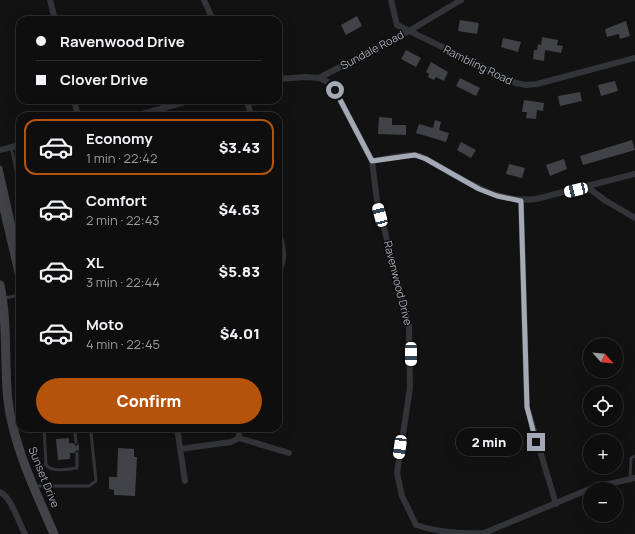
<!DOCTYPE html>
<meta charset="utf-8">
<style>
body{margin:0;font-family:Manrope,sans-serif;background:#171717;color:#f1f3f6;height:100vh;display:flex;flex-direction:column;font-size:15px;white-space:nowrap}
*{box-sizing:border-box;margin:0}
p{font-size:13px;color:#9b9c9e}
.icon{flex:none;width:22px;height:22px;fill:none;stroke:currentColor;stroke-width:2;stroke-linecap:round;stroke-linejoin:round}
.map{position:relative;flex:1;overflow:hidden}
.sheet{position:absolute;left:16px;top:112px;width:266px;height:320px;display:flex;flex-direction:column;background:#0e0e0e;border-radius:12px;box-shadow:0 4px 16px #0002,0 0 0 1px #2e2e2e}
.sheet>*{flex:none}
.banner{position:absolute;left:16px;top:16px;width:266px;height:88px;border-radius:12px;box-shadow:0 4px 16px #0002,0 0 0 1px #2e2e2e;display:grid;align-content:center;height:88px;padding:0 20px;background:#0e0e0e}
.needle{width:26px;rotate:117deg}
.fabs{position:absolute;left:583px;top:338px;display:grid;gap:8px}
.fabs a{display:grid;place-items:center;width:40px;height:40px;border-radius:50%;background:#0e0e0e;box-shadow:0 4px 16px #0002,0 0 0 1px #2e2e2e;font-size:20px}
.end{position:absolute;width:18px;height:18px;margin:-9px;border:5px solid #a3a9b5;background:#111;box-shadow:0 0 0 2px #111}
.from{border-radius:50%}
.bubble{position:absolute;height:28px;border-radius:14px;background:#0e0e0e;box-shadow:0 4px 16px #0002,0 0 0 1px #2e2e2e;font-size:13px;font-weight:800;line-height:28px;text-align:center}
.car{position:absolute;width:12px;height:24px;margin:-12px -6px;border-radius:5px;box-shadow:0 0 3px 1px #0007;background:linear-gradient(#fff 24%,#345 0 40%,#fff 0 76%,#345 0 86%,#fff 0)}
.banner b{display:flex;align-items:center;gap:14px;height:38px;font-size:15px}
.banner b+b{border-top:1px solid #2e2e2e}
.banner i{width:10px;height:10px;background:#f1f3f6}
ul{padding:7px 0 0;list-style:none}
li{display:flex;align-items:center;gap:12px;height:56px;margin:0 8px 6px;padding:0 12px;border:2px solid transparent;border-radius:12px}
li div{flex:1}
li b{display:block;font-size:15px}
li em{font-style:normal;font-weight:800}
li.current{border-color:#b45309}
li>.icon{width:36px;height:36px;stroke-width:1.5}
.button{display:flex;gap:8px;margin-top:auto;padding:8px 20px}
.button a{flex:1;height:46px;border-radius:24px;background:#b45309;color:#fff;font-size:16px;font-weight:800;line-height:46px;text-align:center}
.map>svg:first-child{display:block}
.building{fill:#414247}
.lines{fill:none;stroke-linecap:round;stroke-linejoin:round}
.lane{stroke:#333439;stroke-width:3}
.street{stroke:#333439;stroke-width:6}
.secondary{stroke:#414349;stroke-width:9}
.route{stroke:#a3a9b5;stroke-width:5}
.labels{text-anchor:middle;stroke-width:3;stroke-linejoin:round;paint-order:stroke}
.street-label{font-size:11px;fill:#a3a9b5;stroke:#0d0d0e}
</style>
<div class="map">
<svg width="635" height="534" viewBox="0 0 635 534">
<rect width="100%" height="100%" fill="#121213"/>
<path class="building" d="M357 16 362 26 346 35 341 25Z
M460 20 479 23 477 34 458 31Z
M626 21 630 36 620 39 619 34 607 37 605 29Z
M542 37 558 40 557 45 563 46 561 53 545 50 544 61 533 59 534 50H537L538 44 541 45Z
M503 38 521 42 518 52 501 47Z
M406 50 421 58 416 67 401 59Z
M431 62 448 72 444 81 436 77 434 80 428 77 429 74 426 72Z
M460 78 480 88 476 96 456 86Z
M615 81 618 91 601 96 598 85Z
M580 92 582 101 560 106 558 96Z
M524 100 544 103 543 111 537 110 536 119 526 118 527 112H522Z
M379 117 392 118V125H406V135L378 134Z
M435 120 441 122 439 130 449 133 446 142 416 133 419 124 433 128Z
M632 140 635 150 583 165 580 156Z
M461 142 476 150 471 158 457 150Z
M564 159 567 169 550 176 546 165Z
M509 164 525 168 522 178 506 174Z
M0 166H2L20 246V288H18L0 211Z
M69 438V443H73L76 446 79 444V451L77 450 74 453H70V459L58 460 56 439Z
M118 448 134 449V457H137L135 496 114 495V490L109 489V477H117Z"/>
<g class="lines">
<path class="lane" d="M11 147 20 188
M4 298 20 295
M44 428 46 465C53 473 67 469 77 468V453
M76 443 75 432 78 428
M630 479 631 458 635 456
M35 486H89L96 481 91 433 87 428"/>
<path class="street" d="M50 0 55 20
M204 0 213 20
M391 0 397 25 516 83 526 85 537 84 635 58
M319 78 328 82 335 90 372 161 377 201 409 326 410 388 397 473 402 496 416 525C437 532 462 534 484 533L592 488 635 478
M278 79 306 77 319 78 409 31 461 0
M74 100 78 116
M247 100 251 116
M135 116 192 100
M0 150 20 145
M372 161C386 159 402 154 415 155 425 156 434 164 442 168 472 185 500 203 536 199L635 174
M587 187 606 201 635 218
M521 201 527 407 556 504
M278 229C282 244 287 258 278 273
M177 428 185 481
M239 438 289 453
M180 449 231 442 239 438V428
M0 492C11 497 19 523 25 534"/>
<path class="secondary" d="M0 285C8 323 4 363 8 401 14 448 36 492 54 534"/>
</g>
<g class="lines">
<path class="route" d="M335 90 372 161 415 155 426 159 479 189 497 196 521 201 527 407 536 442"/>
</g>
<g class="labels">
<g class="street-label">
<text transform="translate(372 50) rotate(-28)" y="4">Sundale Road</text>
<text transform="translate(478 65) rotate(26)" y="4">Rambling Road</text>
<text transform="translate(398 283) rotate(76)" y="4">Ravenwood Drive</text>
<text transform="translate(44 477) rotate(68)" y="4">Sunset Drive</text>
</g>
</g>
</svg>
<div class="fabs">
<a><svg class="needle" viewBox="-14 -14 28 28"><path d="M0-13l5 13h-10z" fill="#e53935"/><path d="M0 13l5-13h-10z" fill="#9b9c9e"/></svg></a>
<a><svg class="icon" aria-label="locate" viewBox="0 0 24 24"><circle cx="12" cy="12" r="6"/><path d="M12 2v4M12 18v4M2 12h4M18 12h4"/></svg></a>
<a>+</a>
<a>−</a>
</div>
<i class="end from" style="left:335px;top:90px"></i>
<i class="end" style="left:536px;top:442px"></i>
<div class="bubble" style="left:456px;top:428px;width:66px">2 min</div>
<i class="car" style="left:576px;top:190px;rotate:257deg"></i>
<i class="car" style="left:380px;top:215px;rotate:345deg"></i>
<i class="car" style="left:411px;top:354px;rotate:180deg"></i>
<i class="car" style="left:400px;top:447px;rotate:188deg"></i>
<div class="banner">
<b><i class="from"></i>Ravenwood Drive</b>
<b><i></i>Clover Drive</b>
</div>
<section class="sheet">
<ul>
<li class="current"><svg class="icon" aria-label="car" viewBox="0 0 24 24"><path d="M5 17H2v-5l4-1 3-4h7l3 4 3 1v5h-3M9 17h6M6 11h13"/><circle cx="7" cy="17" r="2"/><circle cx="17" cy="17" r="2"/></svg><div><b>Economy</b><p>1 min · 22:42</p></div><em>$3.43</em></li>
<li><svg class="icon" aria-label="car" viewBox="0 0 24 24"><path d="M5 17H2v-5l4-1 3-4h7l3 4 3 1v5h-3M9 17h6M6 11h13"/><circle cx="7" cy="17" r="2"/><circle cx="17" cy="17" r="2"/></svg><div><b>Comfort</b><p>2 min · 22:43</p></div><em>$4.63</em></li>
<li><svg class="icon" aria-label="car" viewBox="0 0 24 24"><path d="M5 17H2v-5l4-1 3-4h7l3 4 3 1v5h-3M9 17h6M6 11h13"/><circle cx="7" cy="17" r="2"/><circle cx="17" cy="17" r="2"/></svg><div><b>XL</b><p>3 min · 22:44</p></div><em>$5.83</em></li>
<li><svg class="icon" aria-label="car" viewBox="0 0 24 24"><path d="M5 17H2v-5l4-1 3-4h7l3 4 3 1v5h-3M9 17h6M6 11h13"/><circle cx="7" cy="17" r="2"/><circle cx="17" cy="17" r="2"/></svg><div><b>Moto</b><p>4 min · 22:45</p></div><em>$4.01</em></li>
</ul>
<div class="button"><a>Confirm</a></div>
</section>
</div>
